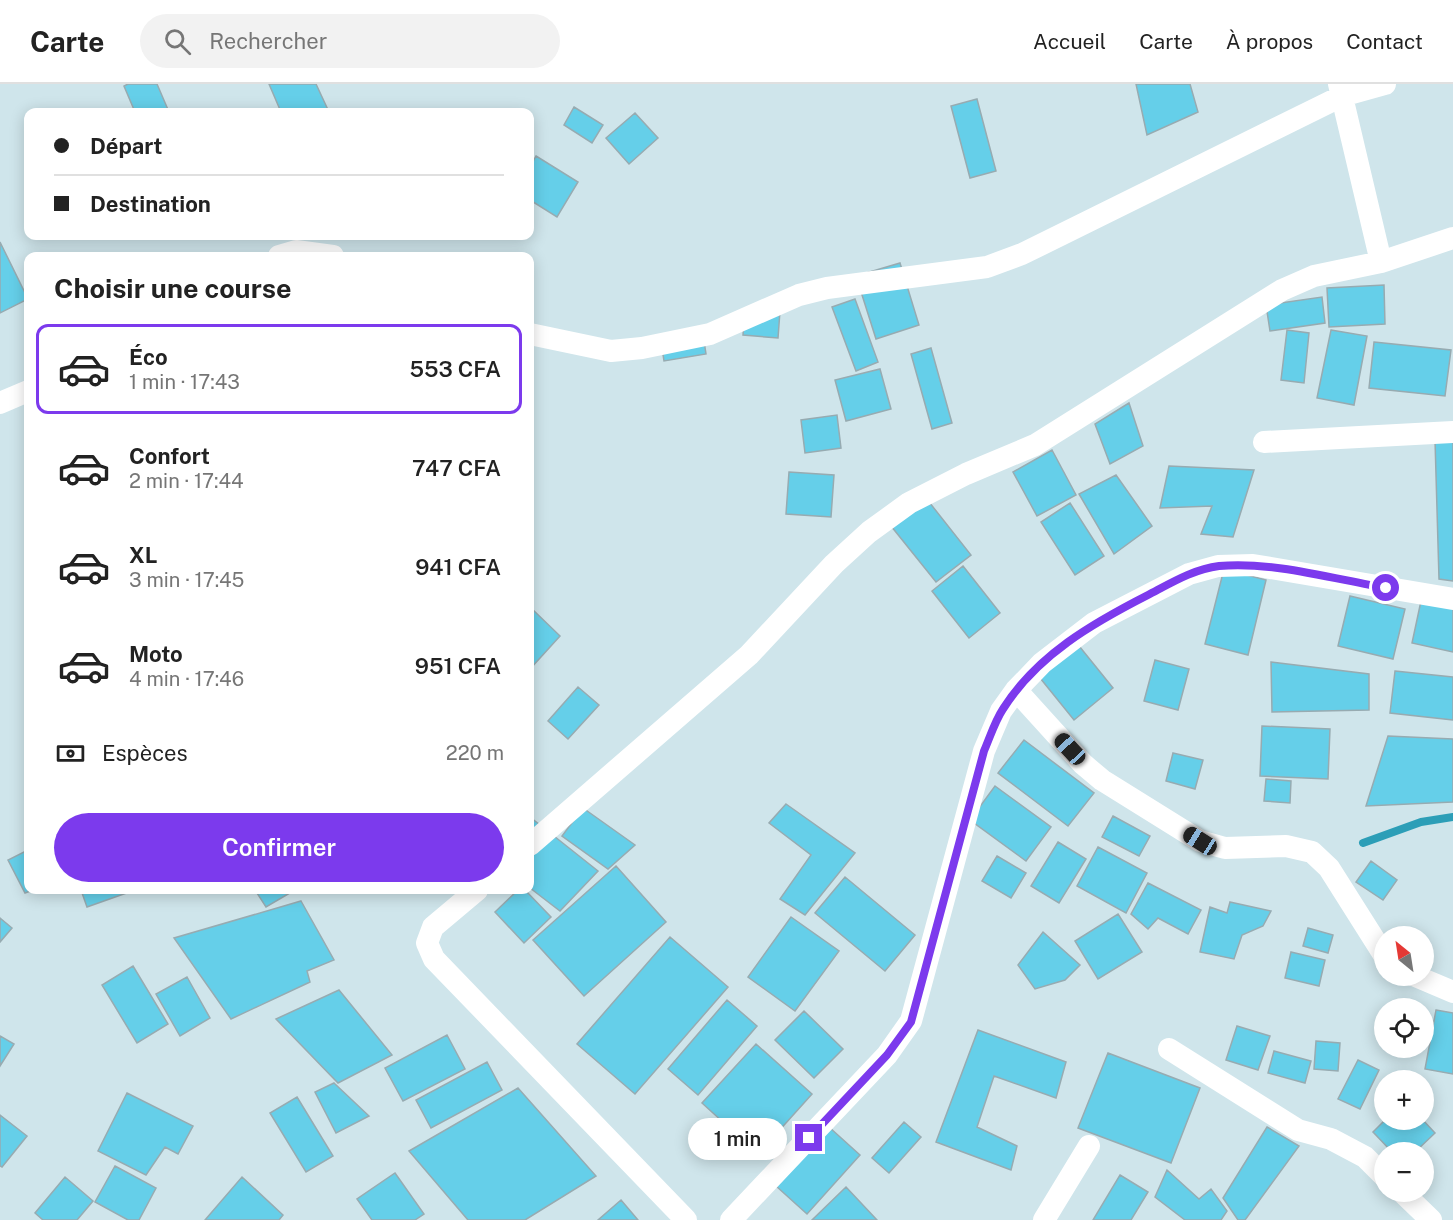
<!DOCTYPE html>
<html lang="fr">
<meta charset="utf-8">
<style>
body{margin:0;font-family:"Public Sans",sans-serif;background:#f2f2f2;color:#222;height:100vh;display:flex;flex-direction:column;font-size:22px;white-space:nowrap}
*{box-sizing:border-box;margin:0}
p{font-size:20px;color:#767676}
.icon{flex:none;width:33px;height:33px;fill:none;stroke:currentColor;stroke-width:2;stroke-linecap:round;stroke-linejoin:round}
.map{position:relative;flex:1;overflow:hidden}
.drawer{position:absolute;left:24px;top:168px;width:510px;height:642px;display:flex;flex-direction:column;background:#fff;border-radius:12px;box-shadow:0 3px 15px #0003}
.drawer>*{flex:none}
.top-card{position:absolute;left:24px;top:24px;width:510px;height:132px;border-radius:12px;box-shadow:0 3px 15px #0003;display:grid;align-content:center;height:132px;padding:0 30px;background:#fff}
.needle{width:39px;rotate:330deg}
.controls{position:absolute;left:1374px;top:842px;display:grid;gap:12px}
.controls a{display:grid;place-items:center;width:60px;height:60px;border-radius:50%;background:#fff;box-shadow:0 3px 15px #0003;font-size:30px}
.end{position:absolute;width:27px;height:27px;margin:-14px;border:8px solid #7c3aed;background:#fff;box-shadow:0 0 0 3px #fff}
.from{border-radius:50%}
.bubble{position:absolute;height:42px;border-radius:21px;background:#fff;box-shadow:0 3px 15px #0003;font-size:20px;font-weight:600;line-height:42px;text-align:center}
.car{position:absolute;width:18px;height:36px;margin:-18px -9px;border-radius:8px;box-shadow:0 0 4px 2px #0007;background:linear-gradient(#222 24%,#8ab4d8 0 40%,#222 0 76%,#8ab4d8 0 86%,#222 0)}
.top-card b{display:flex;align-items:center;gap:21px;height:57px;font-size:22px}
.top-card b+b{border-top:2px solid #e0e0e0}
.top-card i{width:15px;height:15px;background:#222}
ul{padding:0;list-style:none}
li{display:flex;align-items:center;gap:18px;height:90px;margin:0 12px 9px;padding:0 18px;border:3px solid transparent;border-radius:12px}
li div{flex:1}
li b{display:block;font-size:22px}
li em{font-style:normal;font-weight:600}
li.current{border-color:#7c3aed}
li>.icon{width:54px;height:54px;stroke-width:1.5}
h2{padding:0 30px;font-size:27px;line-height:72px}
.pay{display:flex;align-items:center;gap:15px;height:66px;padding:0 30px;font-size:22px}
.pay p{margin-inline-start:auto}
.button{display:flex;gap:12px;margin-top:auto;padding:12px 30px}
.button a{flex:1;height:69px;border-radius:36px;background:#7c3aed;color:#fff;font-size:24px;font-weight:600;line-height:69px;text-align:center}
header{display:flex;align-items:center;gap:36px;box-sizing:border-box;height:84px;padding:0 30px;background:#fff;border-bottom:2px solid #e0e0e0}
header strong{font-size:28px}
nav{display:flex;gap:33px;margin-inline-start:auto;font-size:21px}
.search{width:420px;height:54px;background:#f2f2f2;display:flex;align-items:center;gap:15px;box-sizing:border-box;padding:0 21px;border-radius:33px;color:#767676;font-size:22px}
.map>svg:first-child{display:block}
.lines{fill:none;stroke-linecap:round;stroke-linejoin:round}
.stream{stroke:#2c9eb7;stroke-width:8}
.building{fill:#65cfe9;stroke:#97abb1;stroke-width:1.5}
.street{stroke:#fff;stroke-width:22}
.route{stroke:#7c3aed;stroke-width:8}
</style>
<header>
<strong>Carte</strong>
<div class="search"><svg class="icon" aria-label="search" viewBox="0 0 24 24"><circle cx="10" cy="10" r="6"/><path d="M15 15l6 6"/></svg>Rechercher</div>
<nav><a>Accueil</a><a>Carte</a><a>À propos</a><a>Contact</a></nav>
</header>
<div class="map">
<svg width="1453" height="1136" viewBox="0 0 1453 1136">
<rect width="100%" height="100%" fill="#cfe5eb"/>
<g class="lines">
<path class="stream" d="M1363 759 1421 738 1453 733"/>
</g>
<path class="building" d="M128 0H157L169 28H135L124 2Z
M269 0H316L329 28H281Z
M1136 0H1190L1198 28 1147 51Z
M977 15 996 87 970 94 951 22Z
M574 23 603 41 592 59 564 41Z
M635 29 658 54 629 80 606 54Z
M536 72 578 98 557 133 530 116V83Z
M0 158 28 215 0 229Z
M900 179 919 241 876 255 856 192Z
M1384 201 1385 240 1329 243 1327 204Z
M1322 213 1325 239 1270 247 1266 221Z
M855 215 878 278 856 287 832 223Z
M745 225 780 227 778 254 743 251Z
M702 244 706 270 664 277 660 251Z
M1287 246 1309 249 1304 299 1281 296Z
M1331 246 1367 252 1354 321 1317 314Z
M1374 258 1451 266 1445 312 1369 304Z
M931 264 952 339 932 345 911 270Z
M880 285 891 325 846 337 835 296Z
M1129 319 1143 362 1110 380 1095 340Z
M837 331 841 364 805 369 801 336Z
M1453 355V497L1439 495 1435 356Z
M1052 366 1076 411 1037 432 1013 388Z
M1169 382 1254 386 1233 453 1201 450 1212 422 1160 424Z
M789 388 834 391 831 433 786 430Z
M1116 391 1152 442 1114 470 1079 410Z
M918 404 971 471 936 498 883 432Z
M1070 419 1104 472 1075 491 1041 438Z
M963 482 1000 529 969 554 932 507Z
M1224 485 1266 496 1248 571 1205 560Z
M1350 512 1405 525 1393 575 1338 562Z
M1421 517 1453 524V568L1412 559Z
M530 523 560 552 530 585Z
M1071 552 1113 604 1074 636 1032 584Z
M1155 576 1189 585 1178 626 1144 617Z
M1271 578 1369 590V626L1272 628Z
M1395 587 1453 593V636L1390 629Z
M578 603 599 621 568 655 548 637Z
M1262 642 1330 645 1328 695 1260 692Z
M1388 652 1453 655V718L1366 722Z
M1024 656 1094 709 1068 742 998 689Z
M1173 669 1203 676 1195 705 1166 697Z
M1266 695 1291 697 1290 719 1264 717Z
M995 702 1051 743 1026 777 970 736Z
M786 720 855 769 805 831 780 815 811 771 769 739Z
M583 724 635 761 608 785 562 752Z
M1113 732 1150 752 1139 772 1102 753Z
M530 733 598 787 560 827 530 804Z
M1058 758 1086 775 1059 819 1031 802Z
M1098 763 1147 789 1126 829 1077 802Z
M28 766V806H33L25 809 8 776Z
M997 772 1026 789 1011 814 982 797Z
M1371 777 1397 796 1383 816 1356 798Z
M616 782 666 838 584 912 533 856Z
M845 793 915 851 885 887 815 829Z
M1148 799 1201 826 1188 850 1158 834 1148 845 1131 830Z
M81 806H135L87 823Z
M255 806H295L266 823Z
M518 806H525L551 833 524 859 495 828Z
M301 817 334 876 307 887 310 898 231 935 174 854Z
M1230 818 1271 827 1263 842 1242 851 1234 875 1200 868 1210 823 1227 829Z
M1118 830 1142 868 1098 895 1075 857Z
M791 833 839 867 795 927 748 893Z
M0 834 12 844 0 858Z
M1308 844 1333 851 1328 869 1303 862Z
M1043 848 1080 881 1065 896 1035 905 1018 881Z
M670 853 728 903 635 1010 577 960Z
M1291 868 1325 876 1319 902 1285 894Z
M133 882 168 940 137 959 102 901Z
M187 893 210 934 180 952 156 910Z
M339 906 392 971 338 999 276 935Z
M727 916 757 942 698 1011 668 985Z
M1436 926 1453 929V990L1425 985Z
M804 927 843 965 814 994 775 956Z
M1237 942 1270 952 1258 986 1226 976Z
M978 946 1066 978 1056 1014 994 992 977 1043 1017 1062 1011 1086 936 1058Z
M447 951 465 985 403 1017 385 984Z
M0 952 14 960 0 982Z
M1316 957 1340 959 1338 987 1314 985Z
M756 960 812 1010 758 1070 702 1019Z
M1274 967 1311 977 1305 999 1268 989Z
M1108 969 1200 1004 1171 1079 1078 1044Z
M1358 976 1379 986 1360 1025 1338 1015Z
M487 978 502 1006 431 1044 416 1016Z
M334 999 369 1032 336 1049 315 1008Z
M518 1004 596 1092 525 1136H468L409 1067Z
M127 1009 193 1042 178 1070 165 1063 146 1091 98 1067Z
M297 1013 333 1072 306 1088 270 1029Z
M0 1031 27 1052 2 1083 0 1082Z
M1386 1035H1422L1435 1049 1415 1068H1392L1373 1048Z
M904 1038 921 1053 889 1089 872 1074Z
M829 1043 860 1071 807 1130 776 1102Z
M1267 1043 1299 1062 1245 1136H1238L1223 1114Z
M115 1082 156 1104 139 1136H128L95 1118Z
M1167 1086 1199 1115 1211 1105 1227 1127 1221 1136H1185L1155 1113Z
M395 1089 424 1130 415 1136H372L357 1115Z
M1120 1091 1148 1108 1131 1136H1093Z
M65 1093 93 1117 77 1136H43L35 1129Z
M242 1093 283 1131 279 1136H205Z
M846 1103 877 1136H812Z
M621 1116 638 1136H598Z"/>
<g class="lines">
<path class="street" d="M1339 0 1381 178
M279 172 296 167 333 172
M530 250 611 267 642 264 710 250 799 211 827 204 987 183 1022 170 1342 12 1385 0
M0 319 28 307
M1264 358 1453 348
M1016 606 1083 680 1102 696 1200 757 1225 764 1286 762 1312 768 1329 784 1384 871
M530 761 749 571 834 480 869 448 909 419 966 390 1035 361 1282 206 1314 192 1381 178 1453 154
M477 806 433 843 427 859 434 875 686 1136
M1413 891 1453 908
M1169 965 1298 1046 1331 1055 1365 1073 1384 1092
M1401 1107 1431 1136
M731 1136 887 971 911 937 984 667 1001 627 1016 606 1042 579 1094 539 1189 490 1218 482 1253 481 1453 515
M1044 1136 1089 1062"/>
</g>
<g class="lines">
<path class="route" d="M809 1054 887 971 911 938 984 667C990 653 995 637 1003 625 1037 571 1093 539 1148 511 1171 499 1194 485 1219 482 1272 477 1334 495 1386 504"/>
</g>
</svg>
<div class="controls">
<a><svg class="needle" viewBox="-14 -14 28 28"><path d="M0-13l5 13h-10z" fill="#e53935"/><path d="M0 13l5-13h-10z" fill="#767676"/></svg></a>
<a><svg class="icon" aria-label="locate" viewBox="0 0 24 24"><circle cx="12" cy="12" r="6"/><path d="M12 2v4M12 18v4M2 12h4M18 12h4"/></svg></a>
<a>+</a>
<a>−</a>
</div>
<i class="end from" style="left:1386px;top:504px"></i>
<i class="end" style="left:809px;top:1054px"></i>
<div class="bubble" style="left:688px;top:1034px;width:99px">1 min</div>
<i class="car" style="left:1070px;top:665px;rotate:317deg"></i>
<i class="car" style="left:1200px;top:757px;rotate:302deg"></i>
<div class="top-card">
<b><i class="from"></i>Départ</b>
<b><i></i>Destination</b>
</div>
<section class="drawer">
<h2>Choisir une course</h2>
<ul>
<li class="current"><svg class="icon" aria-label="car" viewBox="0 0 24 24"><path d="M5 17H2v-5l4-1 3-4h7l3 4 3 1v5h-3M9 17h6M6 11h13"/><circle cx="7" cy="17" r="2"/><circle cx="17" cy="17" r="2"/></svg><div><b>Éco</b><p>1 min · 17:43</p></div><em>553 CFA</em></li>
<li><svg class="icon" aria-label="car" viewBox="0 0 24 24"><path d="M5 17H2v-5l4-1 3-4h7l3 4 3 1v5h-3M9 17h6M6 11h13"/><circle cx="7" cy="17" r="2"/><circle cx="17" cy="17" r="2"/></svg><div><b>Confort</b><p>2 min · 17:44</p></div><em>747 CFA</em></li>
<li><svg class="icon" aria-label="car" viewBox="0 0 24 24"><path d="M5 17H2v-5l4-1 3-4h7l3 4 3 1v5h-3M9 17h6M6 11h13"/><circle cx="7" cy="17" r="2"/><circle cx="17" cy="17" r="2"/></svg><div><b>XL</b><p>3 min · 17:45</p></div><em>941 CFA</em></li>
<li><svg class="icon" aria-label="car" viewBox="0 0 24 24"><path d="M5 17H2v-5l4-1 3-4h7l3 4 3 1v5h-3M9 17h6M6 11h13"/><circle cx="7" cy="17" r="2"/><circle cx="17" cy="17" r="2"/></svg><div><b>Moto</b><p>4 min · 17:46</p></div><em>951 CFA</em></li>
</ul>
<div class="pay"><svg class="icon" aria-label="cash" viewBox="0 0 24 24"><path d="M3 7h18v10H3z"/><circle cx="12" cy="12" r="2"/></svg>Espèces<p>220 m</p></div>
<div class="button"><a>Confirmer</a></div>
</section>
</div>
